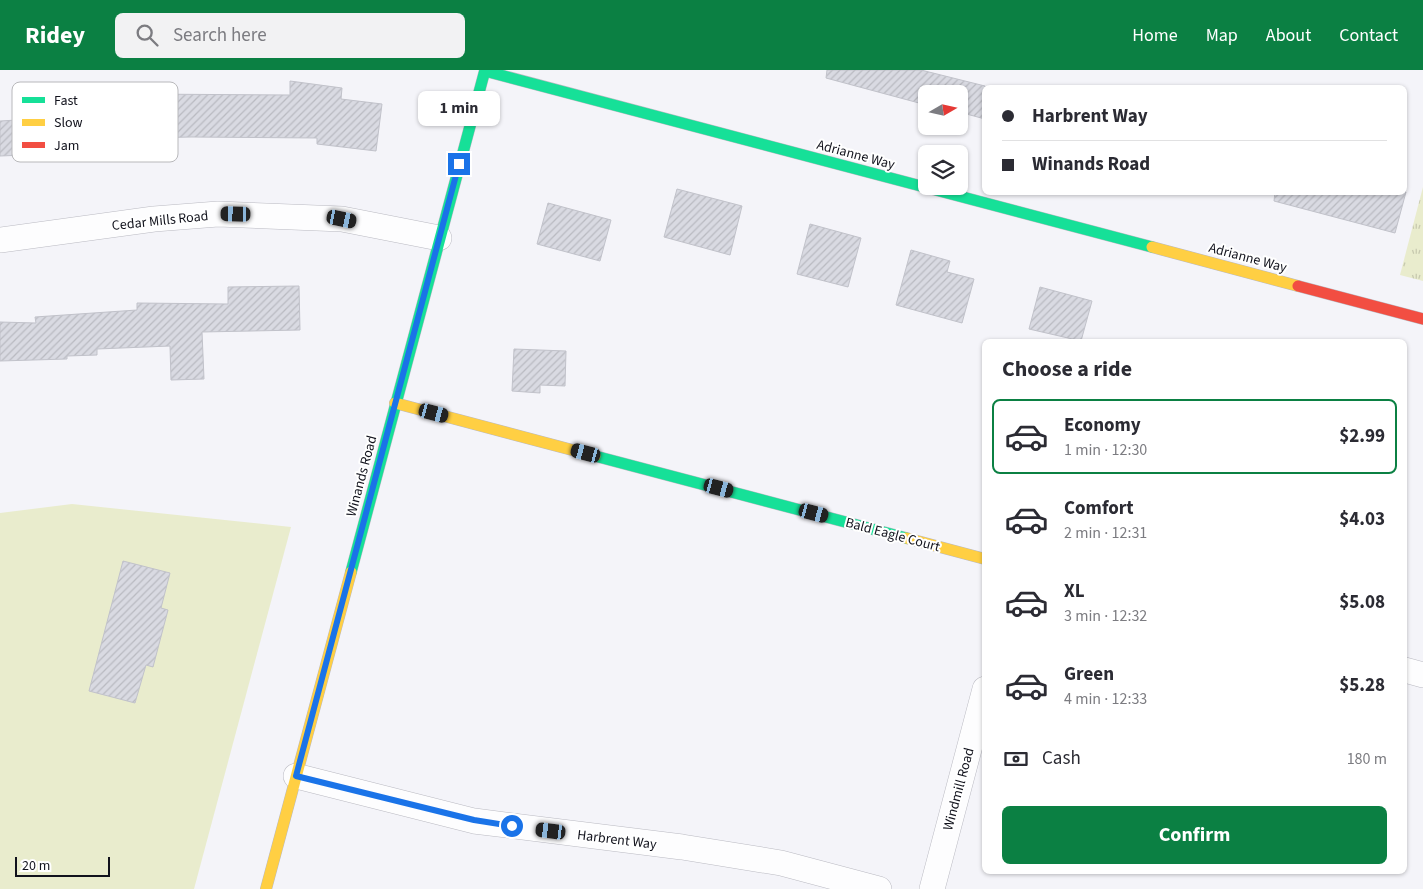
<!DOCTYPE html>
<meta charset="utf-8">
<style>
body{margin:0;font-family:"Source Sans 3",sans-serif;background:#f2f2f3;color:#2b2b33;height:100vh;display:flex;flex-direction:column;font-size:19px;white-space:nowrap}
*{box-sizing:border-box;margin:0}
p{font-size:16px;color:#7c7c81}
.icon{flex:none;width:28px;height:28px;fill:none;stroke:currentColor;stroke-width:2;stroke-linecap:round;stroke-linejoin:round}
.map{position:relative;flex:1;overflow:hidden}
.side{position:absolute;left:982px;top:269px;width:425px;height:535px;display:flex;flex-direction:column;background:#fff;border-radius:8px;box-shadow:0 1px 4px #0004}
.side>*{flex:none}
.hud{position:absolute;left:982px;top:15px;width:425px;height:110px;border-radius:8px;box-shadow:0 1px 4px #0004;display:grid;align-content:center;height:110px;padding:0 20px;background:#fff}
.needle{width:32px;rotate:81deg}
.tools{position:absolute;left:918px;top:15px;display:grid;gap:10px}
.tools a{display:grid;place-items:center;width:50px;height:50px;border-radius:8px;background:#fff;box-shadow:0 1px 4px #0004;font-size:25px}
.scale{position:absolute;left:15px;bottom:12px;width:95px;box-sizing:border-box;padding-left:5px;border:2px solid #11121c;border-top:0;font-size:14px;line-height:18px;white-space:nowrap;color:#11121c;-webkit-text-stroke:4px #fff;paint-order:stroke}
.end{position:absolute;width:22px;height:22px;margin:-11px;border:6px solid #1a73e8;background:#fff;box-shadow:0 0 0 2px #fff}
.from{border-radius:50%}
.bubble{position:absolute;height:35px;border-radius:8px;background:#fff;box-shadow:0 1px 4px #0004;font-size:16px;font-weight:700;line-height:35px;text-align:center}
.car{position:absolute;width:15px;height:30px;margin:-15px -8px;border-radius:6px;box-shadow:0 0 4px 1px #0007;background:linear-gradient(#222 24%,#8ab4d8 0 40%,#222 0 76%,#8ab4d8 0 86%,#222 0)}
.hud b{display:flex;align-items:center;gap:18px;height:48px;font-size:19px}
.hud b+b{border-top:1px solid #e1e1e2}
.hud i{width:12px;height:12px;background:#2b2b33}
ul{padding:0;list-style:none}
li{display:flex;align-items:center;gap:15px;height:75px;margin:0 10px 8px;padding:0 10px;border:2px solid transparent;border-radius:8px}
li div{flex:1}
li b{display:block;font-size:19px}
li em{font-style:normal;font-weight:700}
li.on{border-color:#0b8043}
li>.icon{width:45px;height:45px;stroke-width:1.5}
h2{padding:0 20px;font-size:22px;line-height:60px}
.pay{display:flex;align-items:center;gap:12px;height:55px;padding:0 20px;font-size:19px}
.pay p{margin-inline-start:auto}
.cta{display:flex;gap:10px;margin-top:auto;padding:10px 20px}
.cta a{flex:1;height:58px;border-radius:8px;background:#0b8043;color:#fff;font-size:20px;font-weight:700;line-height:58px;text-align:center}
header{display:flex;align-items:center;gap:30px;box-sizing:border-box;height:70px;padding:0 25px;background:#0b8043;color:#fff}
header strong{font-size:24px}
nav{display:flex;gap:28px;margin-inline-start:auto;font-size:18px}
.search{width:350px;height:45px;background:#f2f2f3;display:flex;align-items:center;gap:12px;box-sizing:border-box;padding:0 18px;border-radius:8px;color:#7c7c81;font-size:19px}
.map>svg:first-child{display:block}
.green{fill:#e9eccd}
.park{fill:url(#park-tufts)}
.building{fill:url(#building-hatch);stroke:#c1c2ca}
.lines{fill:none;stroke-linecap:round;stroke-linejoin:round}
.street-casing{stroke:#babac2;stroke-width:26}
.fast-casing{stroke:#babac2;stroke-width:12}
.slow-casing{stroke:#babac2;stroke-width:12}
.jam-casing{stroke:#babac2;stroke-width:12}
.street{stroke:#fdfdfe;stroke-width:25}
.fast{stroke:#16e098;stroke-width:11}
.slow{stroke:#ffcf43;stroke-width:11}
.jam{stroke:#f24e42;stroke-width:11}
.route{stroke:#1a73e8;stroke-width:6}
.labels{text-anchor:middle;stroke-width:4;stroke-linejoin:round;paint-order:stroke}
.street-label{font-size:14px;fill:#11121c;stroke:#fff}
.key{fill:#fff;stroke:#b8b8bb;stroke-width:1}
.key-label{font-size:14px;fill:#11121c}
</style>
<header>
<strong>Ridey</strong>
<div class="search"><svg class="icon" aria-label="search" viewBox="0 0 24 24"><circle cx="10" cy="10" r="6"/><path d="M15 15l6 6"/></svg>Search here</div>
<nav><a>Home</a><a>Map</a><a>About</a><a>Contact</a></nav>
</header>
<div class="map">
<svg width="1423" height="819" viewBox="0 0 1423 819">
<defs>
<pattern id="park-tufts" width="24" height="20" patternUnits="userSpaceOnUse" patternTransform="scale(1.25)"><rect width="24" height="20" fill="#e9eccd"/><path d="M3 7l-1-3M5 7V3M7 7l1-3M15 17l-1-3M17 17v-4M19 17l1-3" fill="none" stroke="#c7c9af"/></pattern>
<pattern id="building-hatch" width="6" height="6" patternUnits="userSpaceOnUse" patternTransform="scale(1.25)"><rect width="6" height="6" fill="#d9dae2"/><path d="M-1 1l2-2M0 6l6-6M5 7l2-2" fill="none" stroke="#b9bac1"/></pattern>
</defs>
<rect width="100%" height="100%" fill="#f4f4f9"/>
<path class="green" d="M72 434 291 457 194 819H0V443Z"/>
<path class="park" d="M1423 117V211L1400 205Z"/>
<path class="building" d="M827 0H921L985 16V49L959 42V24H926V34L919 33 826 8Z
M290 11 342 18 341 29 382 34 376 81 317 74V68L191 67 100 69 101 82 0 86V51L34 49V41L81 40V30L136 28V24L290 25Z
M677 119 742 136 730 185 664 167Z
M1275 122H1406L1395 163 1274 131Z
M548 133 611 150 600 191 537 174Z
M810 154 861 168 848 217 797 204Z
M911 180 950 191 947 202 974 209 962 253 896 235Z
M299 216 300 260 202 262 204 309 171 310 170 276 97 279V285L67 286V289L0 291V252L36 253 35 247 137 240V233L228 234V217Z
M1040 217 1092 231 1081 271 1029 259Z
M514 279 566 281 565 316 540 315V323L512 321Z
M123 491 170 503 161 538 168 540 153 597 146 595 135 633 89 621Z"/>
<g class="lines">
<g class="street-casing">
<path id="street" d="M0 170 154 149 218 144 342 149 439 168
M1405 600 1423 605
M296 706 474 751 682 777 781 793 879 819
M932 819 985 619"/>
</g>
<g class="fast-casing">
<path id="fast" d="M485 1 1152 177
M595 386 906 468
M351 502 485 0"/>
</g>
<g class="slow-casing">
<path id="slow" d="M1152 177 1298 216
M395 333 595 386
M906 468 985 489
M266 819 351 502"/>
</g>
<g class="jam-casing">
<path id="jam" d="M1298 216 1423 249"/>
</g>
<use href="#street" class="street"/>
<use href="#fast" class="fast"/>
<use href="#slow" class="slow"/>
<use href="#jam" class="jam"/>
</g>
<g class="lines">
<path class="route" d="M459 94 296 706 474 750 512 756"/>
</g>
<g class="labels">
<g class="street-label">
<text transform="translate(856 84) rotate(15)" y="5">Adrianne Way</text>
<text transform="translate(160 150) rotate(-6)" y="5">Cedar Mills Road</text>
<text transform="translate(1248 187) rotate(15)" y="5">Adrianne Way</text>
<text transform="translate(361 406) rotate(-75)" y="5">Winands Road</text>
<text transform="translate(893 464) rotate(15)" y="5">Bald Eagle Court</text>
<text transform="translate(958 719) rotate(-75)" y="5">Windmill Road</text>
<text transform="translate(617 769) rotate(7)" y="5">Harbrent Way</text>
</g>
</g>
<rect x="12" y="12" width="166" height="80" rx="8" class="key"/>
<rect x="22" y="27" width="23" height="6" fill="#16e098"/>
<rect x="22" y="49" width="23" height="7" fill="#ffcf43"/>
<rect x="22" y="72" width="23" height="6" fill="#f24e42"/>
<g class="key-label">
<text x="54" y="35">Fast</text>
<text x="54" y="57">Slow</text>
<text x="54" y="80">Jam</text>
</g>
</svg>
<div class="tools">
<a><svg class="needle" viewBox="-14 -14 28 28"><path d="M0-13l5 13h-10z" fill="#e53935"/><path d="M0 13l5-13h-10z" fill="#7c7c81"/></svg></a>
<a><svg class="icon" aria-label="layers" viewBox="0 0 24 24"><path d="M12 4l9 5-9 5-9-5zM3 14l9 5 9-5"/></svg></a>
</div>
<div class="scale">20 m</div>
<i class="end from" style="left:512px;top:756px"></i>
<i class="end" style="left:459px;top:94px"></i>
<div class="bubble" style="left:418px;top:21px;width:82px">1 min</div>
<i class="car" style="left:236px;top:144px;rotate:271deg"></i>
<i class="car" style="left:342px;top:149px;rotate:102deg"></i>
<i class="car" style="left:434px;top:343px;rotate:105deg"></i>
<i class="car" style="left:586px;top:383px;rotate:285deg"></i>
<i class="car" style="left:719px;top:418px;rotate:105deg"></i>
<i class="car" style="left:814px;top:443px;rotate:105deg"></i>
<i class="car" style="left:551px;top:761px;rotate:277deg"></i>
<div class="hud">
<b><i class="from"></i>Harbrent Way</b>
<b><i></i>Winands Road</b>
</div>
<section class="side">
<h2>Choose a ride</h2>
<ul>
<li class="on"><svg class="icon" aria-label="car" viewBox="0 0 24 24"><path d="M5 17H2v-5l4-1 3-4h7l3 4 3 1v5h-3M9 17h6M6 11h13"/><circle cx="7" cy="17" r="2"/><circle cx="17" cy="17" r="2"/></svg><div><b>Economy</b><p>1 min · 12:30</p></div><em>$2.99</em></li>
<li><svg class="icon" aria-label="car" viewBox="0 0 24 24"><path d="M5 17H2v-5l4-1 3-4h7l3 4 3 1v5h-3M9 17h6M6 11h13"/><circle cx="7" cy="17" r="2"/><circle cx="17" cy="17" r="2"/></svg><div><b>Comfort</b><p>2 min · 12:31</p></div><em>$4.03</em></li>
<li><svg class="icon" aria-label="car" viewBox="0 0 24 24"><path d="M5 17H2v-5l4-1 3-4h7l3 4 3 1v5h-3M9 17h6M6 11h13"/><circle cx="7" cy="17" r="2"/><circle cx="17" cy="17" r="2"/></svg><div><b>XL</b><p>3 min · 12:32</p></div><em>$5.08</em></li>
<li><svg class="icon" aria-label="car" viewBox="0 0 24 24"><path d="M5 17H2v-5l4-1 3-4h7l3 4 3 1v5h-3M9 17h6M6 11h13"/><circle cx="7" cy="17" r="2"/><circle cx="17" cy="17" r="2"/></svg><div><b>Green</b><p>4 min · 12:33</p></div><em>$5.28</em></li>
</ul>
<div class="pay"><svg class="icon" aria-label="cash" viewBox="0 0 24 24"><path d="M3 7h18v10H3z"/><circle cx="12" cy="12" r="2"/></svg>Cash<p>180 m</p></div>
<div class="cta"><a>Confirm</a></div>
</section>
</div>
